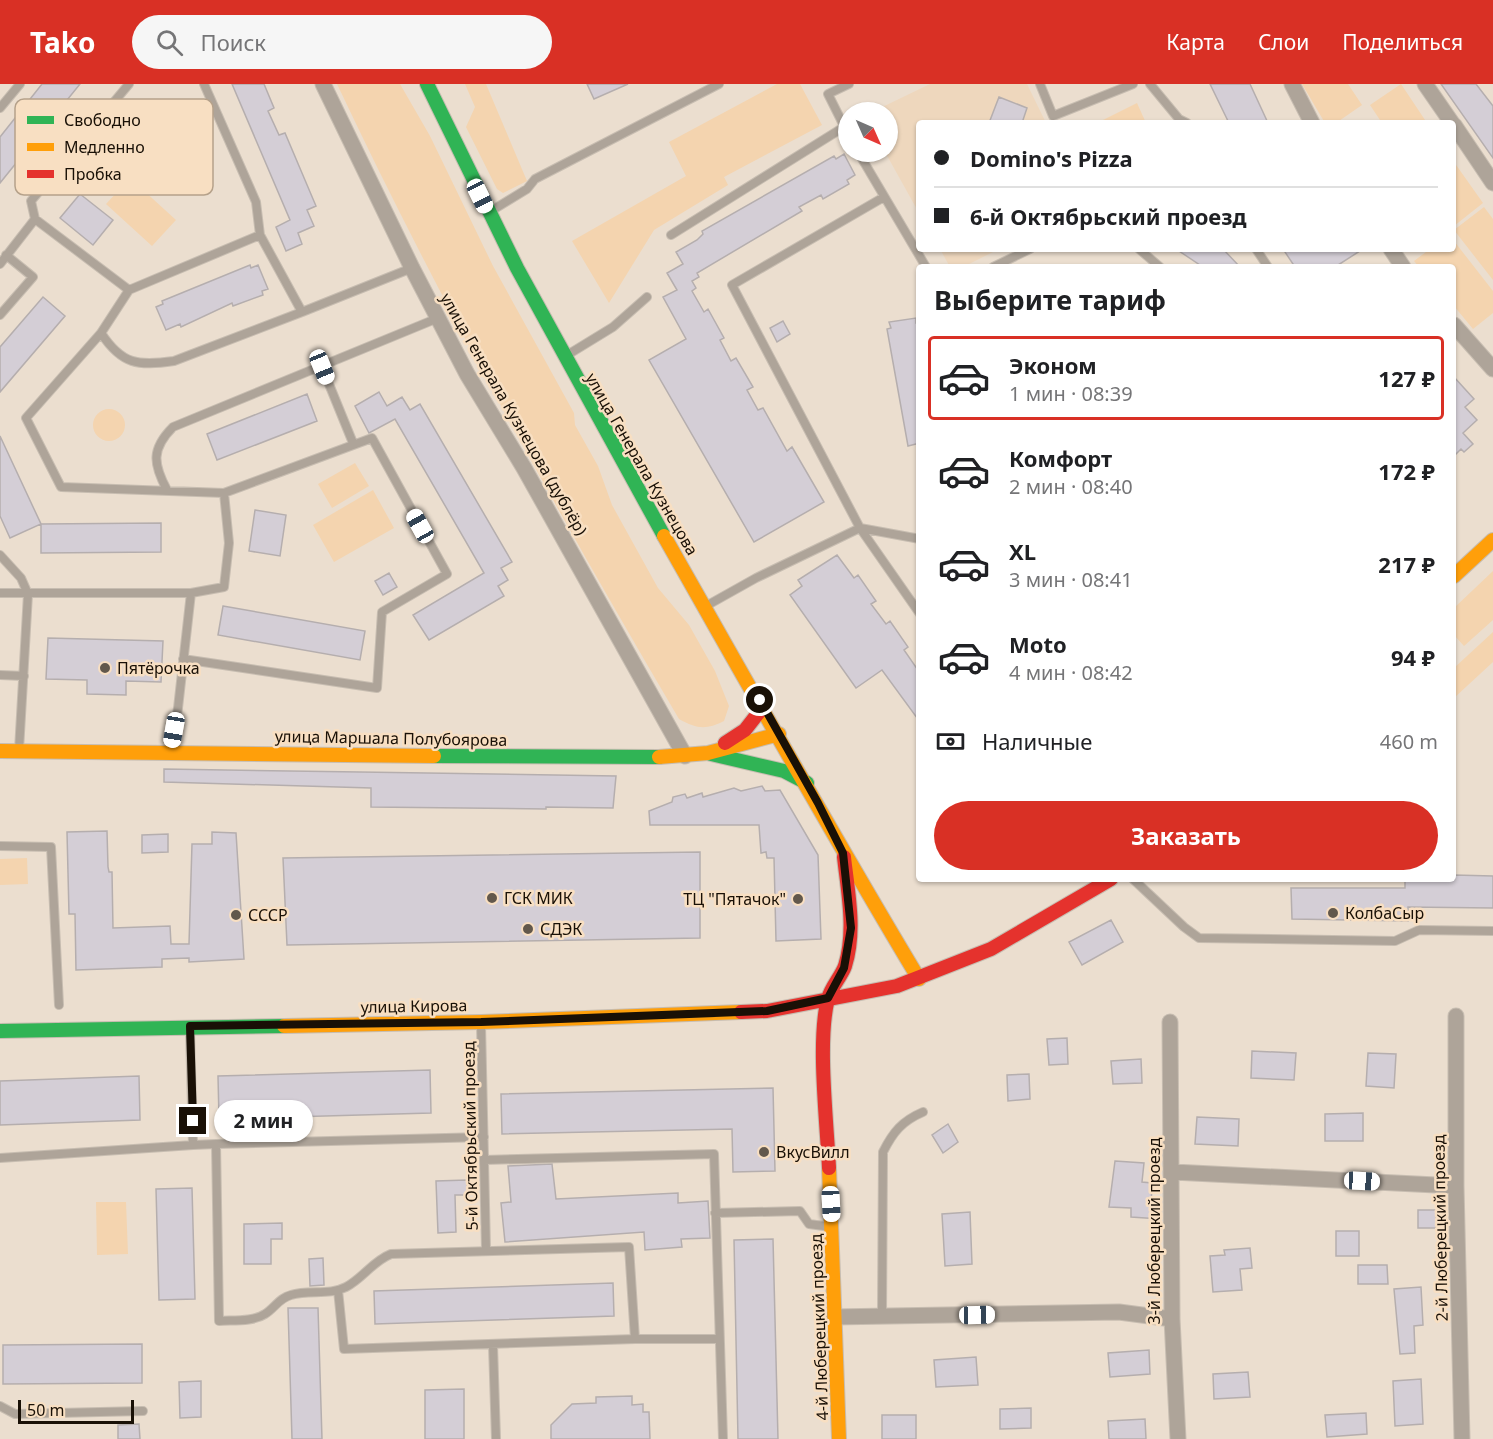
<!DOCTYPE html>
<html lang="ru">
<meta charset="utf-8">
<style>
body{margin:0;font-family:"Noto Sans",sans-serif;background:#f6f6f6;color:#202124;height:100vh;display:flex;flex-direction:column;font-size:22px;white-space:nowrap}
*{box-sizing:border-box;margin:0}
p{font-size:20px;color:#757577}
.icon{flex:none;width:33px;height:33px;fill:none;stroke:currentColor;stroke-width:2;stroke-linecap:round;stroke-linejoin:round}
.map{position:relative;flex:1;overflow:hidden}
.panel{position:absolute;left:916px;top:180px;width:540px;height:618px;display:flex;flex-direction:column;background:#fff;border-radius:6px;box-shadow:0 2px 4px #0004}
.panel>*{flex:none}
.hud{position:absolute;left:916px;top:36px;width:540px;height:132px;border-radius:6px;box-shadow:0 2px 4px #0004;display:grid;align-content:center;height:132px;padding:0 18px;background:#fff}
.needle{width:39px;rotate:135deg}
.buttons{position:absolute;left:838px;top:18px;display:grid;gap:12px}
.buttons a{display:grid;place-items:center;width:60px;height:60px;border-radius:50%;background:#fff;box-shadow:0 2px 4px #0004;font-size:30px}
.scale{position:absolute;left:18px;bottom:15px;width:116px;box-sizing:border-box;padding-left:6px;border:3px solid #191006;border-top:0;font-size:16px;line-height:21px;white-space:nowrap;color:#191006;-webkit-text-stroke:4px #f8dfc2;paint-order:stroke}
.end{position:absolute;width:27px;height:27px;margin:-14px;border:8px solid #191006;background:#fff;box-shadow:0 0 0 3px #fff}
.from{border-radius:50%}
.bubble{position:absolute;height:42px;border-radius:21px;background:#fff;box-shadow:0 2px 4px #0004;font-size:20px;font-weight:700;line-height:42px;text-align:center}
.car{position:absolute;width:18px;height:36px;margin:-18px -9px;border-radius:8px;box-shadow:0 0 4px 2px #0007;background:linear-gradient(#fff 24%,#345 0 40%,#fff 0 76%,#345 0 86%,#fff 0)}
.hud b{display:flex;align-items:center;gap:21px;height:57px;font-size:22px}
.hud b+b{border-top:2px solid #e0e0e0}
.hud i{width:15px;height:15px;background:#202124}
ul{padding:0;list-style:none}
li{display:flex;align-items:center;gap:18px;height:84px;margin:0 12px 9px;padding:0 6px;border:3px solid transparent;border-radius:6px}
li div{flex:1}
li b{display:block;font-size:22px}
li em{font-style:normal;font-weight:700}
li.active{border-color:#d93025}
li>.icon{width:54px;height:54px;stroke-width:1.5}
h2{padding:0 18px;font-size:27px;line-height:72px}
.pay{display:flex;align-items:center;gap:15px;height:66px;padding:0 18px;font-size:22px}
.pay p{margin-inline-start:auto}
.cta{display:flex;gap:12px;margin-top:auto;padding:12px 18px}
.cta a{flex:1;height:69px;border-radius:36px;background:#d93025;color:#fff;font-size:24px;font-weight:700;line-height:69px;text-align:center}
header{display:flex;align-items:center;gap:36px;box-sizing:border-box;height:84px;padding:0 30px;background:#d93025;color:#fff}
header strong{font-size:28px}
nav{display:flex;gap:33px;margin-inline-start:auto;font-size:21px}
.search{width:420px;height:54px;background:#f6f6f6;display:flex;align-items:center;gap:15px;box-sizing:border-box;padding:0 21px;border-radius:33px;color:#757577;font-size:22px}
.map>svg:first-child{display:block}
.built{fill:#eed7bd}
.green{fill:#f4d4af}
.building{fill:#d4ced6;stroke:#b5aeae;stroke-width:1.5}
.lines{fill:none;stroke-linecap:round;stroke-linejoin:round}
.lane-casing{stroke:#c7bdb1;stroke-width:10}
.street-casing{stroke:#c7bdb1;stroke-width:17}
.fast-casing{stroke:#c7bdb1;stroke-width:16}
.slow-casing{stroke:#c7bdb1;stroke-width:16}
.jam-casing{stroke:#c7bdb1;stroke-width:16}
.lane{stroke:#aea499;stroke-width:8}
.street{stroke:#aea499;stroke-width:15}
.fast{stroke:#30b455;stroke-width:14}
.slow{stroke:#ff9f0a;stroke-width:14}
.jam{stroke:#e5322d;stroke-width:14}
.route{stroke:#191006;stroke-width:8}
.poi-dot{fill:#62584c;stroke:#f8dfc2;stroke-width:2}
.labels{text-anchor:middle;stroke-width:5;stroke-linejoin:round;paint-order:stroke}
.street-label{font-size:16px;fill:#191006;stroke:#f8dfc2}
.poi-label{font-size:16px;fill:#191006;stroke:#f8dfc2;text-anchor:start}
.key{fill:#f8dfc2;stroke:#b5a18a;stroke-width:1.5}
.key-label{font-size:16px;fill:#191006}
</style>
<header>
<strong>Tako</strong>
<div class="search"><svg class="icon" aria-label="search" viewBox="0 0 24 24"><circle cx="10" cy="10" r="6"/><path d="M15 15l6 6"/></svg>Поиск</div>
<nav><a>Карта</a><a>Слои</a><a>Поделиться</a></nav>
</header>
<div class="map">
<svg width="1493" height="1355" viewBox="0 0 1493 1355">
<rect width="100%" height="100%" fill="#ebdecf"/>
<path class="built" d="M930 0H1027L1046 39H920L919 129 885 68H888V28H872Z
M940 165H999L963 183H950Z"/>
<path class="green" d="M337 0H400L430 52 493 182 574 329 575 341 598 382 612 421 658 504 689 541 715 587 729 622 724 637C706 646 697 645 679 635 557 427 440 218 337 0Z
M465 0H486L527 97 503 109 497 105 466 43 475 23Z
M777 0H800L822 41 724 93 728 101 654 146 609 219 572 157 686 92 669 58Z
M1302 0H1348L1362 21 1336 39H1325Z
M1401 0 1427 39H1382L1370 21Z
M1137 19 1146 39 1099 38Z
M1454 78 1483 119 1454 142Z
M130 94 176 136 152 162 106 120Z
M1484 123 1493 135V196L1454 146Z
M1454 157 1493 207V229L1473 245 1454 222V183H1419L1414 177 1430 165H1454Z
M93 341a16 16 0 1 1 32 0a16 16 0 1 1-32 0Z
M355 379 369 402 332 424 318 400Z
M373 406 394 444 334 478 313 441Z
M1493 487V536L1464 562 1454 551V524Z
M1493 548V578L1454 614V584Z
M27 774 28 800 0 801V775Z
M96 1118H126L128 1170 97 1171Z"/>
<path class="building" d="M42 0H80L0 99V53Z
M232 0H264L274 24 268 27 279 51 285 49 316 122 307 126 314 142 298 149 302 160 286 167 276 143 290 136Z
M587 0H628L594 15Z
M1210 0H1250L1268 39H1229Z
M1441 0H1476L1493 22V74Z
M999 13 1027 24 1022 39H989Z
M844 70 855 91 847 96 849 100 823 115 821 111 799 123 802 127 697 189 699 193 692 197 696 204 692 207 704 228 708 225 724 254 720 256 731 277 736 274 753 303 747 306 758 326 763 324 787 367 792 363 824 418 754 458 649 276 686 255 663 213 677 206 667 189 683 180 676 168 697 156 703 150 702 147 834 72 836 75Z
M80 110 113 136 93 161 60 134Z
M1176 165H1223L1240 183H1203Z
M1283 165H1363L1335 183H1295Z
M250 181 251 184 258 181 268 205 262 207 263 211 233 222 232 219 181 243 180 240 166 246 156 223 163 220 162 217Z
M43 213 65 232 0 308V263Z
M916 234V239H920V359L908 362 887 245 891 244 889 238Z
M783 237 790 250 777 258 770 244Z
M1454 293 1474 315 1465 323 1477 336 1463 349 1473 360 1464 368 1461 365 1454 372Z
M379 308 387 322 402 313 410 326 420 320 512 478 501 484 508 496 498 502 504 512 429 556 413 531 484 489 395 335 369 349 355 322Z
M307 310 317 337 217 376 207 350Z
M0 352 41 440 10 454 0 432Z
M255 426 286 431 280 472 249 467Z
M161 439V468L41 469V440Z
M837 471 854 494 858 491 876 517 871 520 886 540 890 537 908 563 904 566 920 589V638L882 586 856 604 790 511 802 502 798 496Z
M389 489 397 503 383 511 375 497Z
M223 522 365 547 360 576 218 551Z
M48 554 163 557 161 598 126 597V611L87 610V596L46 595Z
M164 685 360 688 616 692 613 724 546 723V725L371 723V704L164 698Z
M762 702 765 707 780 706 818 771 821 855 776 857 774 774H767L766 768 761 769 759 741H650L649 727 672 718 673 713 685 710 687 714 702 709 703 713 734 704 741 707Z
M107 747 108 783 109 788H112L113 844 170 842 171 860H189L192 760H212V748L236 749 244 875 189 878V874L162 875V883L76 886 75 830H69L67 748Z
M168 750V768L142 769V751Z
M700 768V854L287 861 283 774Z
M1454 791 1493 792V824L1408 823V837L1292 835 1291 804H1405V795H1454Z
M1111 836 1123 858 1082 881 1069 858Z
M1067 954 1068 980 1049 981 1047 955Z
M1252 967 1296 969 1294 996 1251 994Z
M1368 969 1396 970 1394 1004 1366 1002Z
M1141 975 1142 999 1113 1000 1111 977Z
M430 986 431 1029 219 1035 218 992Z
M1029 990 1030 1015 1008 1017 1007 991Z
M139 992 140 1036 0 1041V997Z
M773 1004 775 1087 733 1088 732 1045 502 1050 501 1010Z
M1363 1029V1057H1325V1030Z
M1197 1033 1239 1035 1238 1062 1195 1060Z
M948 1040 958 1058 943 1069 932 1051Z
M1115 1077 1144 1079 1142 1098 1152 1099 1151 1122 1161 1123 1160 1135 1131 1133V1124L1109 1123Z
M552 1080 556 1115 678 1109V1119L708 1117 710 1154 681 1155 682 1163 645 1166 644 1148 505 1158 501 1119 511 1118 508 1082Z
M467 1096 468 1111H455L456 1148 438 1149 436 1097Z
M192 1104 195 1215 159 1216 156 1105Z
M1418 1126H1436V1144H1418Z
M970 1128 972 1180 945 1182 942 1130Z
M282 1139V1155H271V1180H244V1140Z
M1336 1147H1359V1172H1336Z
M773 1155 778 1355H738L734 1156Z
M1250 1164 1252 1184 1240 1185 1242 1206 1213 1208 1210 1172 1225 1171 1224 1166Z
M323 1174 324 1201 310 1202 309 1175Z
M1358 1181H1387L1388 1200H1358Z
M613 1199 614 1232 375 1240 374 1207Z
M1421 1203 1423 1241 1414 1242 1415 1269 1400 1270 1394 1205Z
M288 1224H318L322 1355H292Z
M142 1260V1299L3 1300V1261Z
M1149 1266 1150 1290 1110 1293 1108 1269Z
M976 1273 978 1301 936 1303 934 1276Z
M1248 1288 1250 1313 1214 1315 1213 1290Z
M1421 1295 1423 1340 1395 1342 1393 1297Z
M201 1297V1333L180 1334 179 1298Z
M464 1305V1355H425V1306Z
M632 1312V1321L643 1320V1328H649L650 1355H551V1341L572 1320 596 1319V1313Z
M1031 1324V1344L1000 1345V1325Z
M1366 1329 1367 1350 1327 1353 1325 1331Z
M882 1331H916V1355H882Z
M1145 1335 1146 1355H1109L1108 1337Z
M139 1340 140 1355H118V1341Z"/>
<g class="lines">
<g class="lane-casing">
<path id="lane" d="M204 0 256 118 260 151 302 228 412 184
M849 0 828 10 849 52
M1040 0 1053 32 1133 0
M1150 0 1179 35 1187 39
M0 24 20 0
M858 68 926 183
M491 127 527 105 535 95 719 0
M35 135 31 117 129 0
M671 151 844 43
M1139 165 1160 183
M1256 165 1268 183
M0 180 35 135 129 206 101 249 26 334 61 403 224 409 372 354 447 490 382 528 377 604 183 575
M993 183 1030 165
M129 206 260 151
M0 231 33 193 6 171
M101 249C122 281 138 282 174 277L302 228
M564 273 613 243 647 213
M322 283 353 359
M167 406C153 380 151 365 173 343L438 234
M860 444 920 530
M860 444 920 455
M0 471 21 494 28 510 19 666
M0 509H191
M706 522 756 494 860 444 732 201 884 113
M0 591 24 592
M171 666 178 624 191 509 224 503 229 459 224 409
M0 762 51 763 59 921
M1133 795 1184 843 1199 854 1395 857 1419 846 1493 847
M481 940 486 1166
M190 946 193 1061 216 1060 219 1237C233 1236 253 1238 265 1230 275 1224 279 1214 291 1211 309 1205 329 1212 346 1203 363 1194 373 1177 391 1170L629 1163 635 1255 344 1265 338 1206
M216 1060 484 1053
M0 1074 193 1061
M484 1076 714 1070 723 1355
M715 1129 800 1127 809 1140 831 1143
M882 1232 883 1068C893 1048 902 1037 923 1028
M635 1255H719
M493 1261 496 1355
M0 1322 15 1330 143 1327"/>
</g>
<g class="street-casing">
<path id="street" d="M323 0 412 184 467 290 524 384 685 672
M1292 0 1312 39
M1425 0 1452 39
M1454 41 1493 99
M1391 165 1403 183
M1454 241 1493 285
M1456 932V1102L1462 1355
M1170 938 1172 1235 1178 1355
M1173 1088 1456 1102
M833 1233 1119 1228 1172 1235"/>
</g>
<g class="fast-casing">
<path id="fast" d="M427 0 517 184 664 452
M711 670 784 687 807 699
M434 672 659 673
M0 947 284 942"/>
</g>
<g class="slow-casing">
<path id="slow" d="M664 452C748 600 831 749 919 895
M1454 492 1493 456
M0 667 434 672
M659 673 708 669 779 650
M284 942 481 938 741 928
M829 1084 839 1355"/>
</g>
<g class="jam-casing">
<path id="jam" d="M725 659 745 646 763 623
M741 928 767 927 897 902 991 865 1111 795
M829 1084C827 1039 817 956 828 915 831 903 841 893 845 882 856 847 848 809 844 773"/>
</g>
<use href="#lane" class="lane"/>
<use href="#street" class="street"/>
<use href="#fast" class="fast"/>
<use href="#slow" class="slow"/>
<use href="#jam" class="jam"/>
</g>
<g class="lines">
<path class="route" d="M193 1037 190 942 481 938 767 927 828 914 844 884 851 844 843 769 818 719 760 616"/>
</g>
<g class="poi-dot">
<circle cx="105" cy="584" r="6"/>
<circle cx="492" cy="814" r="6"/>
<circle cx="798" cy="815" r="6"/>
<circle cx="1333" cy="829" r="6"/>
<circle cx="236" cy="831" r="6"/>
<circle cx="528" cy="845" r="6"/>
<circle cx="764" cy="1068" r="6"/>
</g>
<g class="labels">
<g class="street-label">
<text transform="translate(514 330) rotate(60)" y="6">улица Генерала Кузнецова (дублёр)</text>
<text transform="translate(642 380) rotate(60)" y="6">улица Генерала Кузнецова</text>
<text transform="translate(391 654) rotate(1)" y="6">улица Маршала Полубоярова</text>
<text transform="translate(414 922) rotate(-1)" y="6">улица Кирова</text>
<text transform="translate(470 1052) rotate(-91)" y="6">5-й Октябрьский проезд</text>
<text transform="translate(1440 1144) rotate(-91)" y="6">2-й Люберецкий проезд</text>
<text transform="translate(1154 1147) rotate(-90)" y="6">3-й Люберецкий проезд</text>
<text transform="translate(819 1243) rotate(-92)" y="6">4-й Люберецкий проезд</text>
</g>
<g class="poi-label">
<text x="117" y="590">Пятёрочка</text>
<text x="504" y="820">ГСК МИК</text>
<text x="786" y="821" text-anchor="end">ТЦ "Пятачок"</text>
<text x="1345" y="835">КолбаСыр</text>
<text x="248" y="837">СССР</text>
<text x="540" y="851">СДЭК</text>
<text x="776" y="1074">ВкусВилл</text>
</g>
</g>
<rect x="15" y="15" width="198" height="96" rx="9" class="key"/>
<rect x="27" y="32" width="27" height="8" fill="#30b455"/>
<rect x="27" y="59" width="27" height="8" fill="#ff9f0a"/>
<rect x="27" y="86" width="27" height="8" fill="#e5322d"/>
<g class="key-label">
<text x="64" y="42">Свободно</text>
<text x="64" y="69">Медленно</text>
<text x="64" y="96">Пробка</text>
</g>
</svg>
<div class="buttons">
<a><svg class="needle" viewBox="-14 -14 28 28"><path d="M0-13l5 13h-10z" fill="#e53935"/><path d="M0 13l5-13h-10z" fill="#757577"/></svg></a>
</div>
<div class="scale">50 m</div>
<i class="end from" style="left:760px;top:616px"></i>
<i class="end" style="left:193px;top:1037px"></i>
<div class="bubble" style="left:214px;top:1016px;width:99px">2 мин</div>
<i class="car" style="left:480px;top:112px;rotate:154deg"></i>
<i class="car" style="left:322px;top:283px;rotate:158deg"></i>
<i class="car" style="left:420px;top:442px;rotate:331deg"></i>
<i class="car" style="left:174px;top:646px;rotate:190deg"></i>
<i class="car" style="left:1362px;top:1097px;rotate:93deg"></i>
<i class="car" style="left:831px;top:1120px;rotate:177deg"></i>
<i class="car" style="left:977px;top:1231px;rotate:89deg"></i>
<div class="hud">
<b><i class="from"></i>Domino's Pizza</b>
<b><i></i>6-й Октябрьский проезд</b>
</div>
<section class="panel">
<h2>Выберите тариф</h2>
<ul>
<li class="active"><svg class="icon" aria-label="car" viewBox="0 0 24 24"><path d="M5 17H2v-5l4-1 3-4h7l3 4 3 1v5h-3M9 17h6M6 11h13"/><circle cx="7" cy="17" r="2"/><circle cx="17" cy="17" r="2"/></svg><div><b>Эконом</b><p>1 мин · 08:39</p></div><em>127 ₽</em></li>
<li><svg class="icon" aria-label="car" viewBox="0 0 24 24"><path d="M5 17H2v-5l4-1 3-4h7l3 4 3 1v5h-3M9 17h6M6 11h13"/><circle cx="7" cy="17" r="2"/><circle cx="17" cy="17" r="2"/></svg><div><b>Комфорт</b><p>2 мин · 08:40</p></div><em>172 ₽</em></li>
<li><svg class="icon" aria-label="car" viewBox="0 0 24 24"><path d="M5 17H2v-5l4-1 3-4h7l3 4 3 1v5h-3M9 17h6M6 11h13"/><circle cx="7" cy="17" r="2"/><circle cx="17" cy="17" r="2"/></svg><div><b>XL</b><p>3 мин · 08:41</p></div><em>217 ₽</em></li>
<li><svg class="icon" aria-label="car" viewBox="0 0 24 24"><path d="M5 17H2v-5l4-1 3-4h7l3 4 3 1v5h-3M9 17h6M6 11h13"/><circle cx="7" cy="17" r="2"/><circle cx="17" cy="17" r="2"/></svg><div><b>Moto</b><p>4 мин · 08:42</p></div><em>94 ₽</em></li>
</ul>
<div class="pay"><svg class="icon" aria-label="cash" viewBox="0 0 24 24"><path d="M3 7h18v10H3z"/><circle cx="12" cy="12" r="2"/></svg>Наличные<p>460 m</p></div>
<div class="cta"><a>Заказать</a></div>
</section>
</div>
